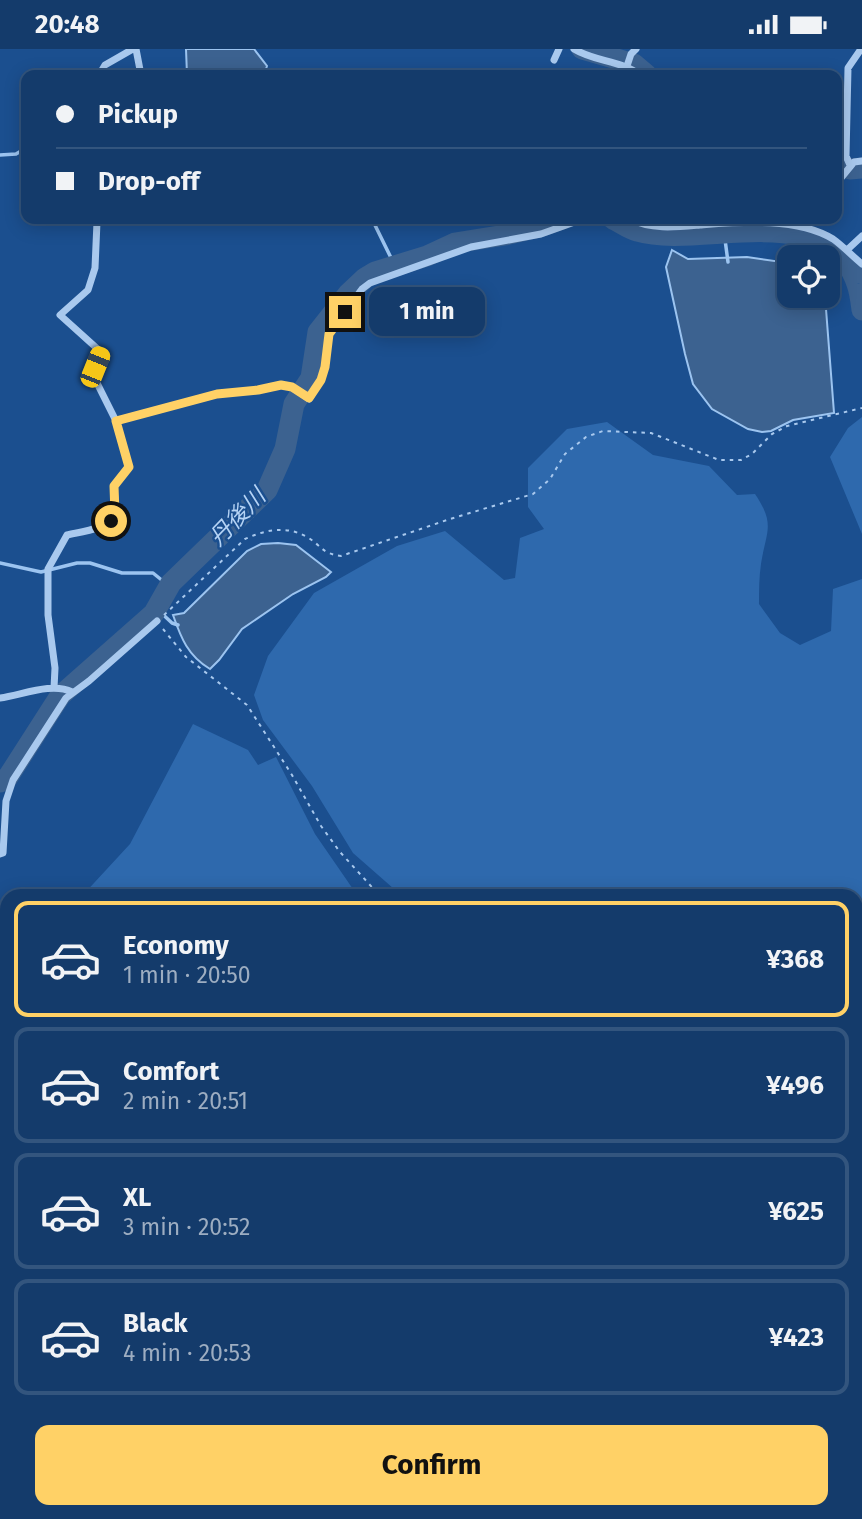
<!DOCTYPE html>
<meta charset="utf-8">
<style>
body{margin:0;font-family:"Fira Sans","Noto Sans JP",sans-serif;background:#214673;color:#f1f3f6;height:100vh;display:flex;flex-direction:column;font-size:26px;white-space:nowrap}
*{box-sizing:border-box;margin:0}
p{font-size:23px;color:#9dadc1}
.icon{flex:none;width:38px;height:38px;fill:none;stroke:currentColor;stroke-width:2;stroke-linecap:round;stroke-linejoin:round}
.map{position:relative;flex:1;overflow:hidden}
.details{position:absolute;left:0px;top:840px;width:863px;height:630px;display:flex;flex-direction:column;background:#143b6b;border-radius:21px 21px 0 0;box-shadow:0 4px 18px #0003,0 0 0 2px #33557e}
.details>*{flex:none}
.guide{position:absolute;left:21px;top:21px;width:821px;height:154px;border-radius:14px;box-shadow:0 4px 18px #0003,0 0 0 2px #33557e;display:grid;align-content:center;height:154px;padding:0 35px;background:#143b6b}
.buttons{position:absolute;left:777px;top:196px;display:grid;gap:14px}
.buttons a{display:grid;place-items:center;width:63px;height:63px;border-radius:14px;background:#143b6b;box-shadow:0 4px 18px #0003,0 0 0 2px #33557e;font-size:35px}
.end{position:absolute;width:32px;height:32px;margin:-16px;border:9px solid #ffd166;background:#111;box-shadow:0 0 0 4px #111}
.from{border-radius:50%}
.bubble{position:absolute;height:49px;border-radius:14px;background:#143b6b;box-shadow:0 4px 18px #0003,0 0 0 2px #33557e;font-size:23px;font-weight:700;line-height:49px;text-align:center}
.car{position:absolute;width:21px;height:42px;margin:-21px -10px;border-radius:9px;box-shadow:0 0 5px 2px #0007;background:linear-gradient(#f5c518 24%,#345 0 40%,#f5c518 0 76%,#345 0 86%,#f5c518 0)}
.guide b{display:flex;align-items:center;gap:24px;height:66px;font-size:26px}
.guide b+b{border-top:2px solid #33557e}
.guide i{width:18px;height:18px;background:#f1f3f6}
ul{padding:12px 0 0;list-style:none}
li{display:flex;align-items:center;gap:21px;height:116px;margin:0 14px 10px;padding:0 21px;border:4px solid #33557e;border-radius:14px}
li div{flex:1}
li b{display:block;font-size:26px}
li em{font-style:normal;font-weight:700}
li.current{border-color:#ffd166}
li>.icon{width:63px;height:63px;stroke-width:1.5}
.cta{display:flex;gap:14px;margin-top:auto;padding:14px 35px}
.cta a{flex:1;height:80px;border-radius:14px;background:#ffd166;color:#111;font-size:28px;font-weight:700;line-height:80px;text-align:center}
.status{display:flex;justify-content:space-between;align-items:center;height:49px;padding:0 35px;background:#143b6b;direction:ltr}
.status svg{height:19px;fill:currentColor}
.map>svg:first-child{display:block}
.green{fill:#2e69ad}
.water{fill:#3c6290;stroke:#9cc4f0;stroke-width:2}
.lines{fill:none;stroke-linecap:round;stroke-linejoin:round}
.stream{stroke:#9cc4f0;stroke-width:3.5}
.river{stroke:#3c6290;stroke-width:21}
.path{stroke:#a9c9ee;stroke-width:2;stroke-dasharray:3.5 5;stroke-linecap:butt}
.street{stroke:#a9c9ee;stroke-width:7}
.route{stroke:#ffd166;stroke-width:9}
.labels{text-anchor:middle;stroke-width:5;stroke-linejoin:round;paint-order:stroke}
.water-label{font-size:23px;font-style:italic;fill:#b5d3f5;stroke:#1b4f8f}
</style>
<div class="status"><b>20:48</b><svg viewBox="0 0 49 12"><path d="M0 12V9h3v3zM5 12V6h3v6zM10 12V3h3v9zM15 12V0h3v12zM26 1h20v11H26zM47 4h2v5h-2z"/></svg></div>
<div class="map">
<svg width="862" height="1470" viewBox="0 0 862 1470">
<rect width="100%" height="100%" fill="#1b4f8f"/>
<path class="green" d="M862 368V485L830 408 848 379Z
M607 373 653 406 709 417 737 446 755 445C776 476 766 482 761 515 759 528 759 542 759 555L780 584 800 596 831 582 833 540 862 530V1022L856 1009V847H402L353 804 312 737 263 671 254 646 268 607 314 544 397 497 445 482 504 531 515 529 520 489 544 480 528 458V419L567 380Z
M193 675 248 701 258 716 276 708 315 785 355 843 363 847H82L130 795Z
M0 943 7 948V1463H616L607 1470H0Z"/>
<path class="water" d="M186 0H254L267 17 264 26H187Z
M672 201 688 210 747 208 789 214V247H825L834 364 793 371 771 382 762 383 748 380 712 360 693 335 685 305 666 218Z
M278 494 296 496 331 523 326 528 293 545 242 580 219 611 210 620C188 607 181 589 173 566L184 564 247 502 261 495Z
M862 1067V1308L856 1304V1072Z"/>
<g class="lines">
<path class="stream" d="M0 106 16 105 26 99
M372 170 395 217
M724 183 728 213
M0 514 41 523 77 514H90L122 524H153L169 537
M157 560 172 574 178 576"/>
<path class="river" d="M582 0 634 15 647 26
M836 116 850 120 862 119
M613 170C621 174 629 180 637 182 700 201 828 147 857 235 860 243 861 253 862 261
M0 733 8 728 60 647 154 564 171 534 267 441 285 400 294 355 311 329 318 283 348 245 365 229 375 223 427 207 455 194 505 186 539 178 562 170"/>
<path class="path" d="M164 566 245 490C265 481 286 476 307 488 321 496 322 505 341 507L450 470 533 445 550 430 565 405 586 388 603 382 651 384 719 411H741L752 405 772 385 787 377 862 359
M163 580 186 608 247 656 292 726 321 777 340 803 380 847
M856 1383H862"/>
<path class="street" d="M136 0 141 26
M574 0C595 13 621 11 640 26
M554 11 559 0
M99 26 105 16 133 0
M624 26 631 5 636 0
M850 116 846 107 848 19 861 0
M836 135 854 113 862 112
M630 170C651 181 677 178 700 176 740 173 797 168 833 190 843 197 852 207 862 215
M847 201 862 187
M116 372 217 345 258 341 281 336 292 338 309 350 321 331 325 318 329 285 362 240 370 234 471 198 541 185 583 170
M54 639 55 619 48 566V520L67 486C79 483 110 480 114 466 117 458 114 446 114 437L129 418 116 372 95 330V318L101 303 60 266 88 241 95 219 97 173 96 170
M0 649C22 646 52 633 72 643
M0 805 3 804 6 752 13 731 66 649 89 632 157 572
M844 1463 848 1470
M826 1470 835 1463"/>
</g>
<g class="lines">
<path class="route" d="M111 472 115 465 114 437 129 418 116 372 217 345 258 341 281 336 292 338 309 349 321 331 325 318 329 285 345 263"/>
</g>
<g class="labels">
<g class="water-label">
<text transform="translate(237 468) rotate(-46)" y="8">丹後川</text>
</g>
</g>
</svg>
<div class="buttons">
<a><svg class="icon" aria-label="locate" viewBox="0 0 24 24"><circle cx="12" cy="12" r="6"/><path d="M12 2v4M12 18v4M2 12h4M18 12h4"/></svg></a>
</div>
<i class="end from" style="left:111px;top:472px"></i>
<i class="end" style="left:345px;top:263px"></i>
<div class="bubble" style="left:369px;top:238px;width:116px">1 min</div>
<i class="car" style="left:95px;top:318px;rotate:22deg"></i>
<div class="guide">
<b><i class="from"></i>Pickup</b>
<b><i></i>Drop-off</b>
</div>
<section class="details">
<ul>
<li class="current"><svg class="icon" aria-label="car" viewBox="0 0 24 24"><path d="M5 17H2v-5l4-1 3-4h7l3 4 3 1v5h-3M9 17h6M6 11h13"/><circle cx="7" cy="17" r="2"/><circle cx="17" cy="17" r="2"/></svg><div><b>Economy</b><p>1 min · 20:50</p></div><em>¥368</em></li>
<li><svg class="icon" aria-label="car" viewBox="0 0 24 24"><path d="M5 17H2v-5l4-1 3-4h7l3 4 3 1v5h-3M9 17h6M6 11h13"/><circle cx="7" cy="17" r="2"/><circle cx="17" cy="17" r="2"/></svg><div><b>Comfort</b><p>2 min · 20:51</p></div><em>¥496</em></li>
<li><svg class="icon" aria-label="car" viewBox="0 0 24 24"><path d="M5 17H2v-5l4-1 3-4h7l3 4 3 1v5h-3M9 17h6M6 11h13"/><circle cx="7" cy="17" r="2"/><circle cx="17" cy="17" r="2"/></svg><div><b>XL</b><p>3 min · 20:52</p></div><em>¥625</em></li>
<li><svg class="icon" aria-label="car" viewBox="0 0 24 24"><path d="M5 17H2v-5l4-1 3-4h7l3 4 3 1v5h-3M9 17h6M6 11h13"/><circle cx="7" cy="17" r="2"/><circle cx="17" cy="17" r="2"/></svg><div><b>Black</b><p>4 min · 20:53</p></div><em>¥423</em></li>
</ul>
<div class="cta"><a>Confirm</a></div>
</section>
</div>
